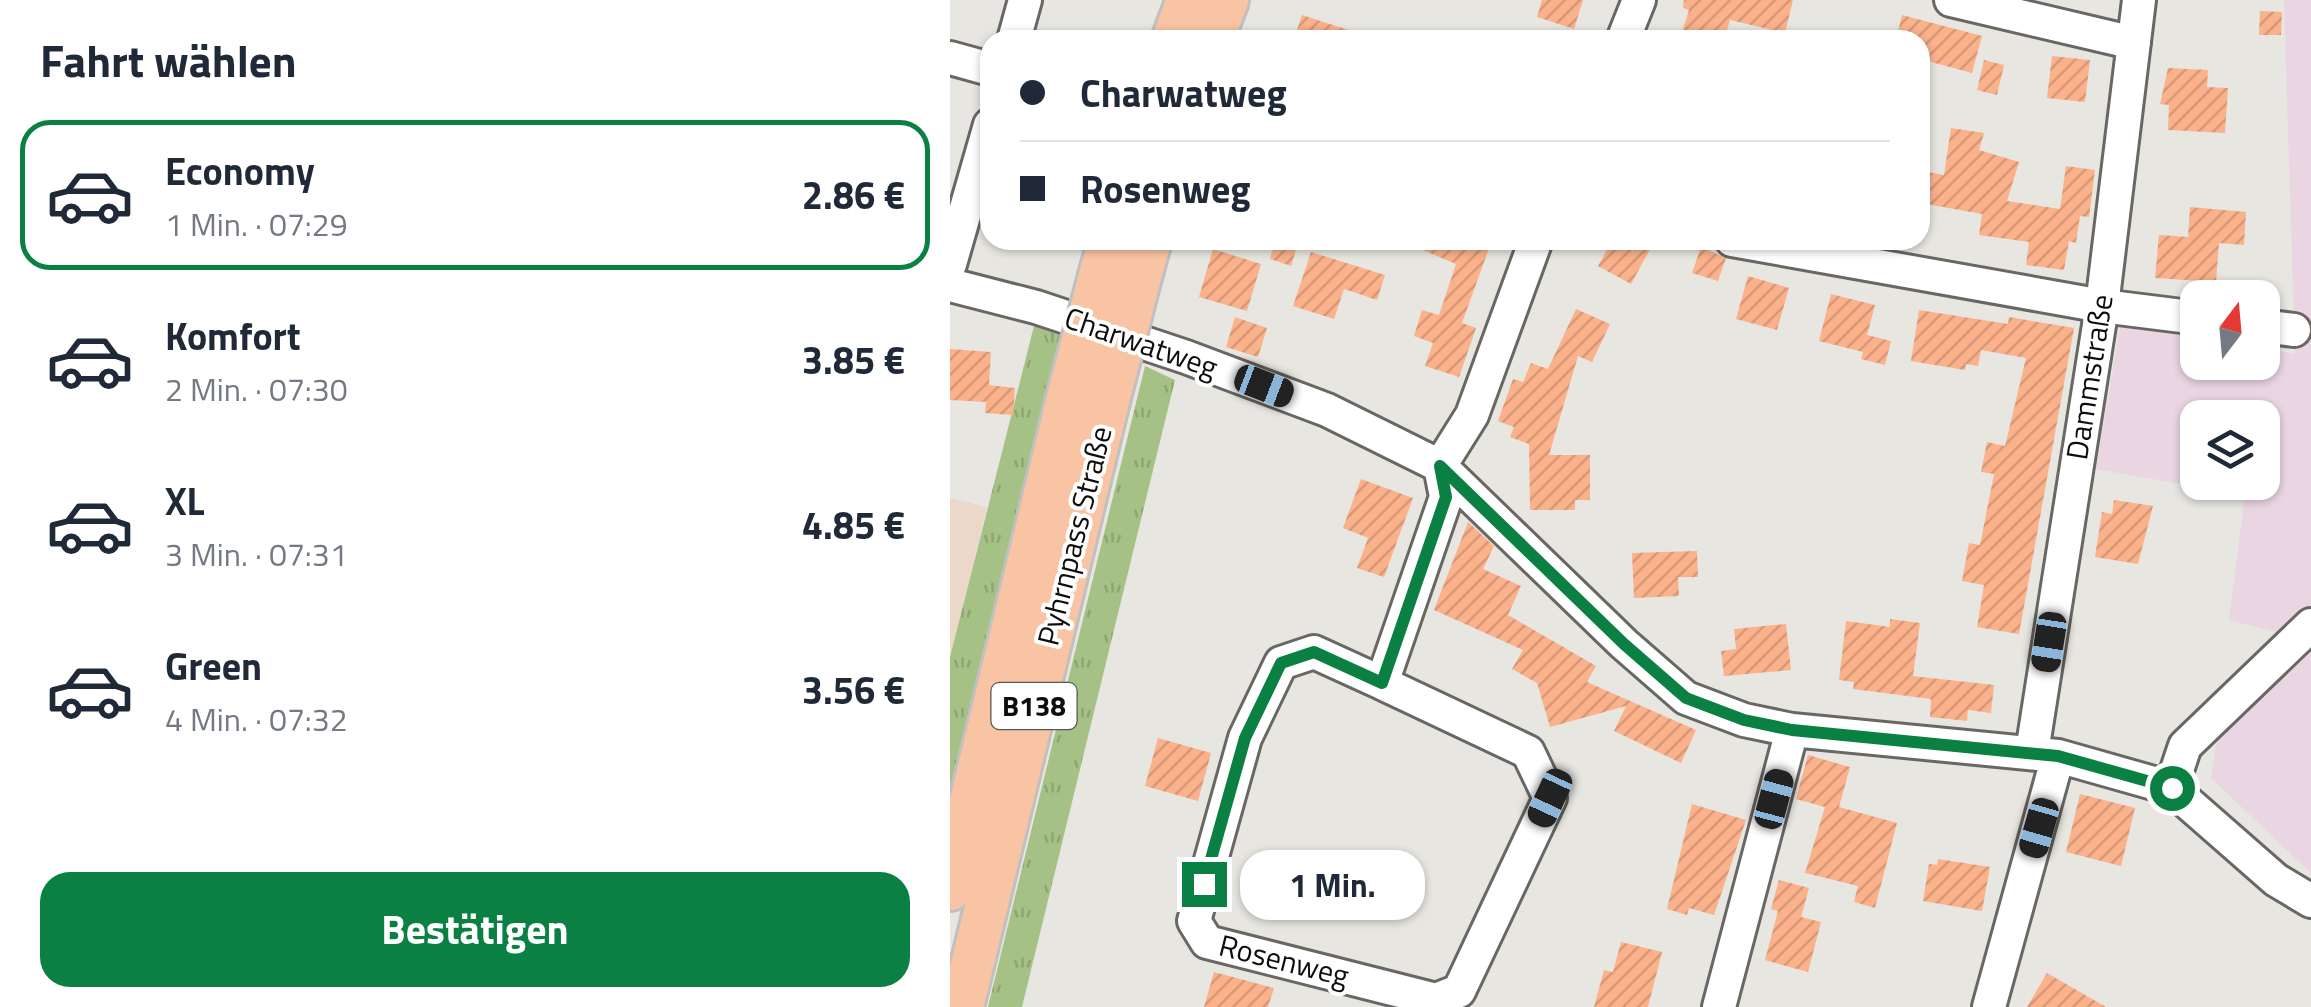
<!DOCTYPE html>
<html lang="de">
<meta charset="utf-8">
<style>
body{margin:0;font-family:"Titillium Web",sans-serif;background:#f6f6f7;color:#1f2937;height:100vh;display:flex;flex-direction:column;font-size:38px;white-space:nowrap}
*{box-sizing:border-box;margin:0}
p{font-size:32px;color:#747a83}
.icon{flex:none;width:55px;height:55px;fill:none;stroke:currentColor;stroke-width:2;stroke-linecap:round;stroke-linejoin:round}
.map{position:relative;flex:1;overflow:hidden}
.details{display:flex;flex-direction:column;background:#fff;width:950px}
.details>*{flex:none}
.banner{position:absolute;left:30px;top:30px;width:950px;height:220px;border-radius:30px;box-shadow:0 2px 8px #0004;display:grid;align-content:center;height:220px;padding:0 40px;background:#fff}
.needle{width:65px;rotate:16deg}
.fabs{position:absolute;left:1230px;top:280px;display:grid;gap:20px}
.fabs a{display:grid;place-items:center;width:100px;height:100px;border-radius:20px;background:#fff;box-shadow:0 2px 8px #0004;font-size:50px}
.end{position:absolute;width:45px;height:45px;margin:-22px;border:12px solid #0b8043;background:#fff;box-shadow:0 0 0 5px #fff}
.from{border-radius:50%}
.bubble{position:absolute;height:70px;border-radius:30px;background:#fff;box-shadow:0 2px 8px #0004;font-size:32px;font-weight:700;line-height:70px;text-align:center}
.car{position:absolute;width:30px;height:60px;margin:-30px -15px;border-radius:12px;box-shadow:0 0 8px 2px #0007;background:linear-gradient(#222 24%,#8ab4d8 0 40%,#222 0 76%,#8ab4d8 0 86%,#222 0)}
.banner b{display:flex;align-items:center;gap:35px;height:95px;font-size:38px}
.banner b+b{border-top:2px solid #e0e1e3}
.banner i{width:25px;height:25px;background:#1f2937}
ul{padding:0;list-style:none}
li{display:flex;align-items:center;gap:30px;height:150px;margin:0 20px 15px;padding:0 20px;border:5px solid transparent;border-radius:30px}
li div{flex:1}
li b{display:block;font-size:38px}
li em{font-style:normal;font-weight:700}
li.current{border-color:#0b8043}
li>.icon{width:90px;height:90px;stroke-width:1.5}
h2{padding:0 40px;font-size:45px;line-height:120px}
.button{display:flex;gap:20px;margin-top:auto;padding:20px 40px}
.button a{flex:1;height:115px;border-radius:30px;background:#0b8043;color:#fff;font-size:40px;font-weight:700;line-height:115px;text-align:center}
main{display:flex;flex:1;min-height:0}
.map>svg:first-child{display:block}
.commercial{fill:#ebd8c8}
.industrial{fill:#ead5e3;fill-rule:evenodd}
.grass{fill:url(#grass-tufts)}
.building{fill:url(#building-hatch)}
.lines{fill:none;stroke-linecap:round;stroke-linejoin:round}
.minor-casing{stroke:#686763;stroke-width:38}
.major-casing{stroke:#c0c0c0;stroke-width:48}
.minor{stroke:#fff;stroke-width:32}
.major{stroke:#f9c4a3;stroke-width:42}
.major-bridge-casing{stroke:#c0c0c0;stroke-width:48;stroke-linecap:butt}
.major-bridge{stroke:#f9c4a3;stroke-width:42}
.route{stroke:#0b8043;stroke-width:12}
.labels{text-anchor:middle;stroke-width:8;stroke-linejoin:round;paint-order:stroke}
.shield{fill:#fff;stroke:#565654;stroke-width:2.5}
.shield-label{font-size:28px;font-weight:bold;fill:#0e0d0b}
.street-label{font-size:30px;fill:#0e0d0b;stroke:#fff}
</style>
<main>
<section class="details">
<h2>Fahrt wählen</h2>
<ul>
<li class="current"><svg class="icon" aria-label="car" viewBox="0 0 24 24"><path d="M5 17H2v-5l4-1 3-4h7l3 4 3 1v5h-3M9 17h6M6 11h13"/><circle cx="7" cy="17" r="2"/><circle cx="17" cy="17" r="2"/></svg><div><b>Economy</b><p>1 Min. · 07:29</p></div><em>2.86 €</em></li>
<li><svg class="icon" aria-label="car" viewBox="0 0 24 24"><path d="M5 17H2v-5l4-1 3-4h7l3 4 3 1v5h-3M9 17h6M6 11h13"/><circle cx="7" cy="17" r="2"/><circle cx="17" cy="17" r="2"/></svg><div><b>Komfort</b><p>2 Min. · 07:30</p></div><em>3.85 €</em></li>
<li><svg class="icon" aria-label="car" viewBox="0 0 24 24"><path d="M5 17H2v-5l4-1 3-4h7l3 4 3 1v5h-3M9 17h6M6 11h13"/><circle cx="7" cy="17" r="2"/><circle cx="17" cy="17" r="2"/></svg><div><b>XL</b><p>3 Min. · 07:31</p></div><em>4.85 €</em></li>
<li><svg class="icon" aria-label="car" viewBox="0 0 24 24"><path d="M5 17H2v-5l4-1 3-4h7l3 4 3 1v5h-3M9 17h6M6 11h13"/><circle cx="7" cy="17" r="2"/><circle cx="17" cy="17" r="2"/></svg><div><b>Green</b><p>4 Min. · 07:32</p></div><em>3.56 €</em></li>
</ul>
<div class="button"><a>Bestätigen</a></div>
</section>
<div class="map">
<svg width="1361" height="1007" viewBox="0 0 1361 1007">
<defs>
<pattern id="grass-tufts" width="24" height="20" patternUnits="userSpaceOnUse" patternTransform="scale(2.5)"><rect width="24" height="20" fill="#a6c186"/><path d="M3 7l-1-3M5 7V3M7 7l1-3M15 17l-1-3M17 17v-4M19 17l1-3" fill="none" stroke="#8ea572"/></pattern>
<pattern id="building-hatch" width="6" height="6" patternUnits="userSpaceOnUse" patternTransform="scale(2.5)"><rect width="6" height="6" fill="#fbb28b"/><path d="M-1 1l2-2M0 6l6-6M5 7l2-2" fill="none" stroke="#d69877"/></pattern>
</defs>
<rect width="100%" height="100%" fill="#e7e6e1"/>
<path class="commercial" d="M0 498 37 507 0 657Z"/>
<path class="industrial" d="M1334 0H1361V641L1279 620 1295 495 1146 469 1171 322 1247 336 1248 362H1312L1313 348 1345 354ZM1248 418H1312V482H1248Z
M1361 649V873L1261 778 1266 746 1280 719Z"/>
<path class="grass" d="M84 326 115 337 0 800V657Z
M195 366 225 380 72 1007H38Z"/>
<path class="building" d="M592 0H633L624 29 587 17Z
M734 0H843L835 33 780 20 774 40H736L738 33 732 32 739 10 733 8Z
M1310 11 1332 12 1331 35H1309Z
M352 15 414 35V40H344Z
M952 15 1032 36 1022 73 970 59V40H946Z
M1102 56 1140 60 1135 102 1097 98Z
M1034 60 1054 65 1047 95 1027 90Z
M1218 68 1258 70 1257 87 1278 88 1275 133 1218 130 1219 105 1210 104Z
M1001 128 1034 133 1029 150 1069 162 1057 201 1110 209 1116 166 1145 170 1139 217 1130 216 1126 243 1119 241 1114 270 1076 265 1079 242 1029 235 1032 214 971 203 977 172 994 175Z
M1240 207 1296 212 1294 245 1269 243 1266 282 1205 278 1209 235 1238 237Z
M325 240H349L341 266 320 259Z
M449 240H542L512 323 526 328 509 377 475 366 483 343 464 336 472 310 489 315 506 264Z
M662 240H705L681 284 648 266Z
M751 247 776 258 768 281 742 273Z
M263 249 311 264 297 311 249 297Z
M361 252 435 275 427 300 394 289 384 319 343 306Z
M798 276 839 288 827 330 786 319Z
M881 294 925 305 917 335 941 341 935 365 911 359 913 352 869 341Z
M626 309 660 324 642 362 628 356 599 455H640V500H625V510H580L579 444 560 437 564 427 548 421 563 379 573 382 581 363 598 369Z
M969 310 1058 324 1059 317 1124 328 1069 634 1027 627 1034 585 1012 581 1019 543 1030 545 1044 474 1031 472 1037 442 1055 446 1076 358 1031 350 1028 366 1016 364 1015 370 961 361Z
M285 317 317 328 308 357 276 347Z
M0 349 41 352 39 385 65 388 63 415 35 413 36 402 0 400Z
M411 479 463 498 434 577 407 568 418 538 393 528Z
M1164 500 1203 506 1188 564 1145 557 1152 512 1162 514Z
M518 522 544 546 533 569 571 586 558 615 646 666 637 682 746 730 731 763 664 731 676 706 600 727 587 683 562 669 573 650 484 610Z
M747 551 748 577H728L729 596 684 598 682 553Z
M940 619 970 623 963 676 1044 685 1041 713 1018 710 1017 721 980 717 981 699 903 689 904 682 889 680 896 621 940 627Z
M836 624 841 670 774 676 771 651 786 649 784 629Z
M208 738 261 753 248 801 195 786Z
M858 755 900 767 889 807 947 823 925 908 904 902 908 886 855 873 875 807 846 799Z
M1130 794 1185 808 1171 866 1116 852Z
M742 804 796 820 764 915 739 908 737 915 717 909Z
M988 859 1040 867 1032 911 973 901 979 864 987 865Z
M829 880 859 888 851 917 871 922 858 972 815 960 828 911 821 909Z
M671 942 712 952 698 1007H644L654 970 663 972Z
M264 972 324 988 318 1007H254Z
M1097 973 1156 1007H1077Z"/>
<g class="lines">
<g class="minor-casing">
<path id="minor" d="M1001 0 1184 43
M64 40 75 0
M673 40 689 0
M0 58 40 69
M782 240 1152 306 1248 318
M0 264 40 125
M0 285 86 307 236 357 377 410 490 466 674 644 736 698 794 720 842 730 1108 756 1221 788 1326 880 1361 901
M1312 326 1344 330
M432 683 578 752 600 798 509 991 486 1000 257 942 244 921 295 738 331 663 364 652 432 683 496 497 490 466 522 415 586 240
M1082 752 1152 306 1189 0
M1221 788 1235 746 1361 625
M769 1007 842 730
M1039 1007 1108 756"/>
</g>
<g class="major-casing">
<path id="major" d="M223 40 238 0
M262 40 277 0
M150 276 160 240
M187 288 200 240
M0 889 119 394
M12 1007 157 405"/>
</g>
<use href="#minor" class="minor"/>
<use href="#major" class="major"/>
<g class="major-bridge-casing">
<path id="major-bridge" d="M119 394 150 276
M157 405 187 288"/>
</g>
<use href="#major-bridge" class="major-bridge"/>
</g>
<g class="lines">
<path class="route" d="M254 884 295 738 331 663 364 652 432 683 496 497 490 466 674 644 736 698 794 720 842 730 1108 756 1222 788"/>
</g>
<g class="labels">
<rect class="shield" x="41.5" y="683" width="85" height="46" rx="8"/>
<g class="shield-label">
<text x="84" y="716">B138</text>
</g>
<g class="street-label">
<text transform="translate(191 343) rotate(19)" y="10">Charwatweg</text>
<text transform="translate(1140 377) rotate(-81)" y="10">Dammstraße</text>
<text transform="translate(125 536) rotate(-76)" y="10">Pyhrnpass Straße</text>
<text transform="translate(334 961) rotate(14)" y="10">Rosenweg</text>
</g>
</g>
</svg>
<div class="fabs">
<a><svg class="needle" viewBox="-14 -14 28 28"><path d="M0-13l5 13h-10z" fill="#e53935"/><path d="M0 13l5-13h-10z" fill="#747a83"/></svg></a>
<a><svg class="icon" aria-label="layers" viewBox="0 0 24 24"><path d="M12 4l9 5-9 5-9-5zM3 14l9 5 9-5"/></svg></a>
</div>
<i class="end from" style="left:1222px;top:788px"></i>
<i class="end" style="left:254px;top:884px"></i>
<div class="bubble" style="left:290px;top:850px;width:185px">1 Min.</div>
<i class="car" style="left:314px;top:386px;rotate:111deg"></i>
<i class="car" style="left:1099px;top:642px;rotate:189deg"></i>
<i class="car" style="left:600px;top:798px;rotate:205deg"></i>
<i class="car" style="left:824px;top:799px;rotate:15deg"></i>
<i class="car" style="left:1089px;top:828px;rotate:196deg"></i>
<div class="banner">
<b><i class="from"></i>Charwatweg</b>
<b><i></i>Rosenweg</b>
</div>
</div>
</main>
